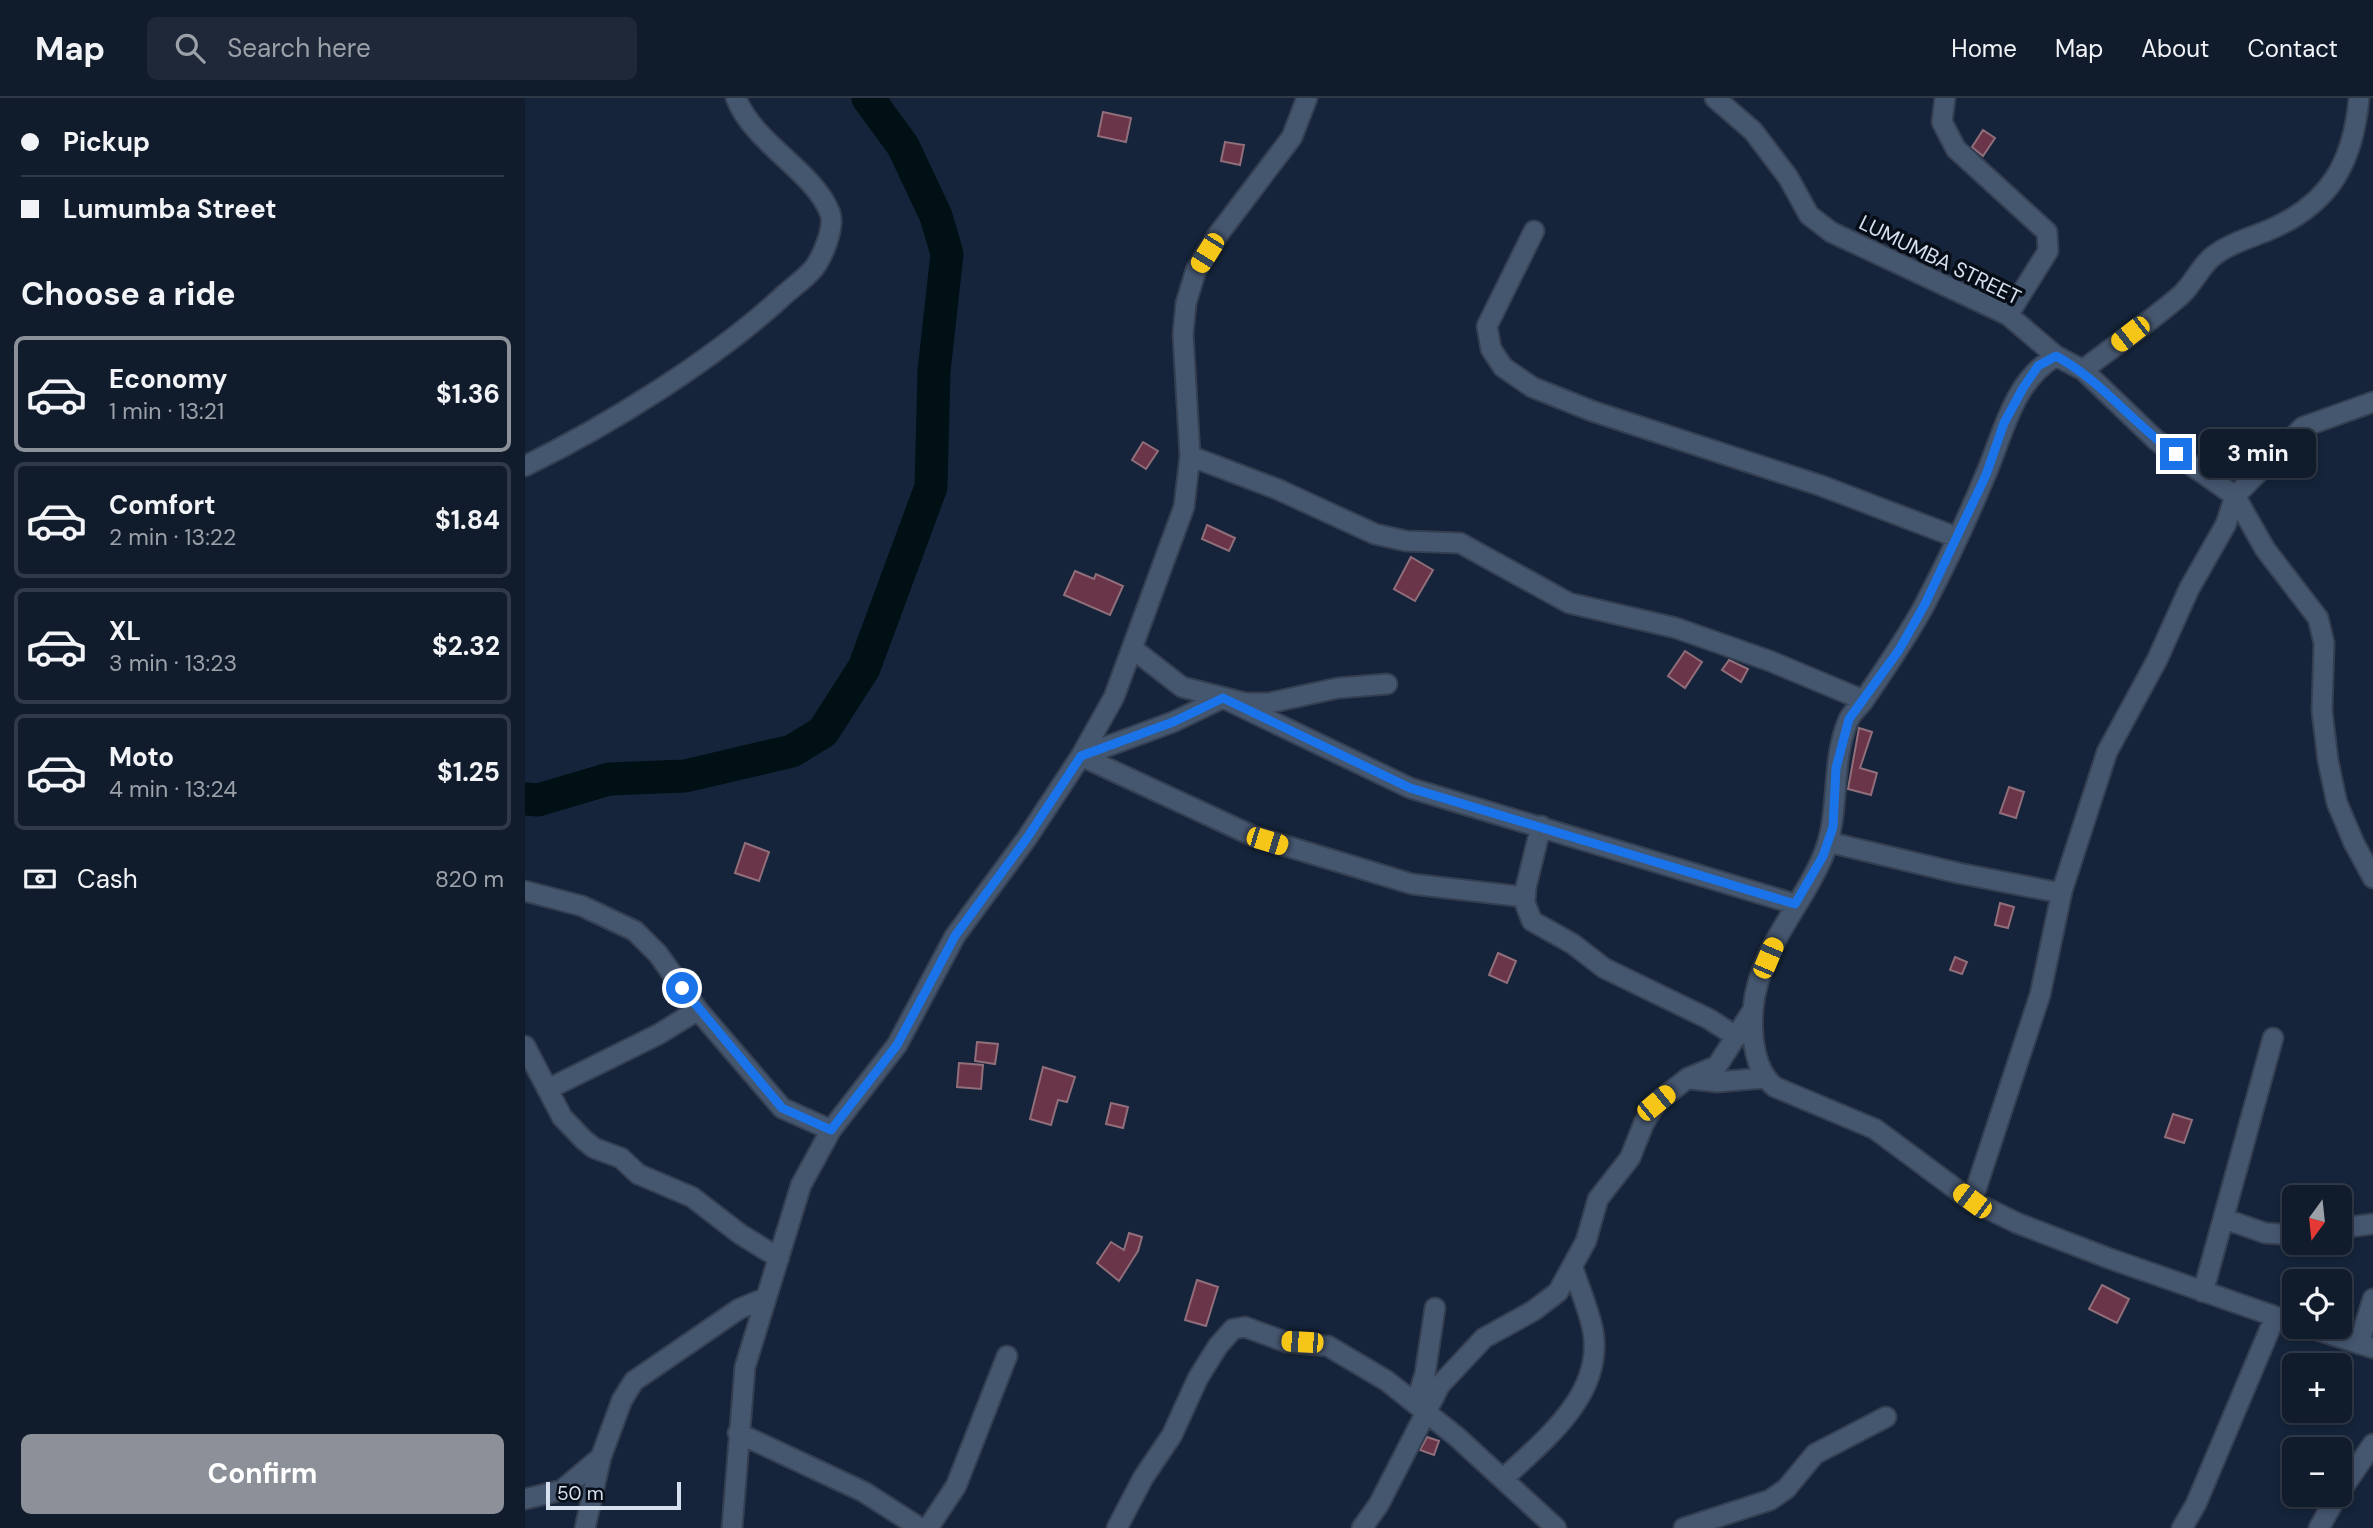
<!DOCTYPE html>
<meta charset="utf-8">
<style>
body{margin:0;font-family:"DM Sans",sans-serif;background:#1e2838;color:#f1f3f6;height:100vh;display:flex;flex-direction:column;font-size:26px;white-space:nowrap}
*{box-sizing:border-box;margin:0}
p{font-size:23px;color:#9ca1a9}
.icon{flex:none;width:38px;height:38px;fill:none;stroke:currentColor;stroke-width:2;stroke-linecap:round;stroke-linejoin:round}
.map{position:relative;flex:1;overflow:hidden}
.drawer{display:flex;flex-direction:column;background:#101b2c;width:525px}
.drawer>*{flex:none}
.banner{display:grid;align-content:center;height:154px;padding:0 21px;background:#101b2c}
.needle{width:46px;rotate:195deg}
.fabs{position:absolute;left:1757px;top:1087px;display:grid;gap:14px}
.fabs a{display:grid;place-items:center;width:70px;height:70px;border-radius:10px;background:#101b2c;box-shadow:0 4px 10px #0003,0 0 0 2px #303948;font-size:35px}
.scale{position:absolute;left:21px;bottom:18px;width:135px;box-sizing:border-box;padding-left:7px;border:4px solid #d6e0ef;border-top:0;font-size:19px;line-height:24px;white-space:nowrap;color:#d6e0ef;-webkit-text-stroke:5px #070d17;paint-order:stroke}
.end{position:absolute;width:32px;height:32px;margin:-16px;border:9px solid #1a73e8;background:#fff;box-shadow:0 0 0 4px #fff}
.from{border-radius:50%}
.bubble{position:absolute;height:49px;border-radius:10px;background:#101b2c;box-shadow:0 4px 10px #0003,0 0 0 2px #303948;font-size:23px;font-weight:700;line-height:49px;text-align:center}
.car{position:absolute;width:21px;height:42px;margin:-21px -10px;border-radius:9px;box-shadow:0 0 5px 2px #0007;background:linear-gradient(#f5c518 24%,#345 0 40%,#f5c518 0 76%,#345 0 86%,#f5c518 0)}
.banner b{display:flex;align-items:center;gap:24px;height:66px;font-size:26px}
.banner b+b{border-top:2px solid #303948}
.banner i{width:18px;height:18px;background:#f1f3f6}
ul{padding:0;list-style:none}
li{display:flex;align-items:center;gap:21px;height:116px;margin:0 14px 10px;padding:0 7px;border:4px solid #303948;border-radius:10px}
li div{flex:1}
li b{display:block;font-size:26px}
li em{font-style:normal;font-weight:700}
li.on{border-color:#8c9099}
li>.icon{width:63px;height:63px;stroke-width:1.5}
h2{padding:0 21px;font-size:32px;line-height:84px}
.pay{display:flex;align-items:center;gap:18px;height:77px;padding:0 21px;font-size:26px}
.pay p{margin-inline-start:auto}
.primary-button{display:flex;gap:14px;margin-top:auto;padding:14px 21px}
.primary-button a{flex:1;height:80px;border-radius:10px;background:#8c9099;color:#fff;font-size:28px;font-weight:700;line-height:80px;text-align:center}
header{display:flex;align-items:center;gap:42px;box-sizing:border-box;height:98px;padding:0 35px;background:#101b2c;border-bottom:2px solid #303948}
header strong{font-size:33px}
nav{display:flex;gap:38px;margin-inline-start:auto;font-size:24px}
.search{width:490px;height:63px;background:#1e2838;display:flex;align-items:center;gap:18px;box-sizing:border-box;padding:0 24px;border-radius:10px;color:#9ca1a9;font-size:26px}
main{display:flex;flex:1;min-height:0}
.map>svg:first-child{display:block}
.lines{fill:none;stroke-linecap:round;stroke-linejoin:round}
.river{stroke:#001014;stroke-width:33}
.building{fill:#6a3449;stroke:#906e7a;stroke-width:2}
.minor-casing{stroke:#353f52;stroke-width:23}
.minor{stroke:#45566f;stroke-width:19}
.route{stroke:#1a73e8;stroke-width:9}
.labels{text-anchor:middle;stroke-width:7;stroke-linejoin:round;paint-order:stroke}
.street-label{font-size:21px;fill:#d6e0ef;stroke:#070d17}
</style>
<header>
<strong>Map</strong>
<div class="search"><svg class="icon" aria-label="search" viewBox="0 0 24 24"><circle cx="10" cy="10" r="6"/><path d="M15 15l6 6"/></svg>Search here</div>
<nav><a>Home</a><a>Map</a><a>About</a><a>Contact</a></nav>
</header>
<main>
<section class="drawer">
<div class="banner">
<b><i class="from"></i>Pickup</b>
<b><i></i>Lumumba Street</b>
</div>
<h2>Choose a ride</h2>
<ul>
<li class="on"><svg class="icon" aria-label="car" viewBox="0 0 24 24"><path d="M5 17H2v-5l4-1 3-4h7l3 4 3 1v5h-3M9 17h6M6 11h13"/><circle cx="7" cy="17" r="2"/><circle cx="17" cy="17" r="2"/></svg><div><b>Economy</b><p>1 min · 13:21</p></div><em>$1.36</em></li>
<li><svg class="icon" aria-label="car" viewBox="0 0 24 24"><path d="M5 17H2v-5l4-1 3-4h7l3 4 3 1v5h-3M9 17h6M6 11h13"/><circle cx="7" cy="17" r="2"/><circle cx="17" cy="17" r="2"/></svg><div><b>Comfort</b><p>2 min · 13:22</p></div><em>$1.84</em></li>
<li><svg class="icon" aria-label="car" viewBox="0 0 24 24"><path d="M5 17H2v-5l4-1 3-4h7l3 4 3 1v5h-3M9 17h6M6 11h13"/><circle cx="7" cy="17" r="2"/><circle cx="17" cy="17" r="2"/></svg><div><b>XL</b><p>3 min · 13:23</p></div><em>$2.32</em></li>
<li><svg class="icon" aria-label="car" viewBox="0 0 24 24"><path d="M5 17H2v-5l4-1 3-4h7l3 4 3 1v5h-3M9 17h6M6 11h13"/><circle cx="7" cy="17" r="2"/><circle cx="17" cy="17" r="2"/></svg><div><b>Moto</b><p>4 min · 13:24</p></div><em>$1.25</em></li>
</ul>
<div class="pay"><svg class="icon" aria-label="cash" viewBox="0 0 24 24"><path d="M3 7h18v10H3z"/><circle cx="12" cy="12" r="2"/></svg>Cash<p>820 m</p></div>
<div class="primary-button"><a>Confirm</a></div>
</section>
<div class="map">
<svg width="1848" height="1430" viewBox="0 0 1848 1430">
<rect width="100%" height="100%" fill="#15243a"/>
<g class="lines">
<path class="river" d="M0 701 13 702 84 681 160 678 267 653 298 634 339 570 406 389 409 273 422 156 411 118 378 48 343 0"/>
</g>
<path class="building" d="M578 14 606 20 601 44 573 38Z
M1458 32 1470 40 1458 58 1447 49Z
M700 44 719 47 715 67 696 63Z
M618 344 633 353 621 371 607 362Z
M682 427 710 440 704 453 677 441Z
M886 459 908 472 890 503 869 491Z
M550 473 569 481 571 476 598 488 585 517 539 497Z
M1160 553 1177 564 1160 590 1143 578Z
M1204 562 1223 571 1216 584 1197 572Z
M1334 630 1347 634 1335 670 1352 675 1346 697 1323 691Z
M1484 689 1499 694 1491 720 1475 715Z
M220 745 244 754 234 783 210 775Z
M1475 805 1489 809 1483 830 1470 827Z
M973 855 991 863 982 885 964 877Z
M1430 859 1442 864 1437 876 1425 872Z
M452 944 473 946 470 966 450 963Z
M434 965 458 967 456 991 432 989Z
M518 969 550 979 542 1004 533 1002 526 1027 505 1021Z
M586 1005 603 1009 598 1030 581 1026Z
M1648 1016 1667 1022 1659 1045 1640 1039Z
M604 1135 617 1139 613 1153 594 1183 572 1165 586 1144 599 1152Z
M672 1182 693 1189 681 1228 660 1222Z
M1577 1187 1604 1201 1592 1225 1564 1211Z
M902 1339 914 1343 909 1357 895 1352Z"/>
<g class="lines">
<g class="minor-casing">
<path id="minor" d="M1190 0 1228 33 1263 79 1284 117 1306 134 1483 217 1531 258 1558 272 1631 342 1710 398 1740 451 1793 520 1799 545 1797 613 1803 663 1812 705 1829 745 1848 780
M1420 0 1417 24 1431 51 1522 134 1523 153 1483 217
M1009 133 962 228 966 251 978 269 1007 289 1067 313 1297 388 1431 439
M1531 258C1487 284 1479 335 1460 378 1442 422 1421 466 1399 508 1381 541 1360 571 1339 602 1334 609 1326 615 1323 623 1305 667 1316 715 1298 758 1276 811 1234 849 1228 911 1226 937 1229 973 1250 989L1350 1031 1447 1103 1492 1125 1583 1160 1769 1225
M1558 272C1590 247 1625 224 1656 197 1668 186 1674 171 1686 160 1702 146 1725 140 1744 132 1805 106 1828 65 1834 0
M665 358 752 391 850 436 881 443 935 445 1044 505 1151 530 1245 563 1338 602
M0 368C84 327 190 261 258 198 268 189 281 180 289 170 298 158 310 129 305 115 289 73 229 46 211 0
M608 551 657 589 720 605H744L813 590 862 586
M556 658 648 624 698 600 885 690 1270 806
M556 658 728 738 887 786 1000 799
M1016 728 1001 789 1000 805 1007 823 1048 846 1079 870 1184 921 1212 939
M1303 744 1433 775 1536 795
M0 793 57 808 110 833 133 856 173 912 257 1010 306 1032
M0 948 37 1019 59 1042 69 1050 96 1060 113 1076 167 1099 215 1136 254 1160
M1166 981 1192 984 1238 980
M25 990 134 936 173 912
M1447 1103 1515 897 1537 793 1582 654 1632 562 1664 491 1701 426 1710 398 1778 329 1848 304
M1700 1121 1740 1135 1769 1137
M1815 1130 1848 1126
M1678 1194 1748 940
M1780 1228 1848 1250
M1834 1246 1848 1201
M891 1305 900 1276 910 1210
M213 1335 339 1394 395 1430
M978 1381C1019 1342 1079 1297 1068 1233 1064 1212 1054 1190 1048 1170
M1815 1394 1848 1346
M0 1401 37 1392 76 1359
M60 1430 76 1359 97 1302 109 1283 214 1211 240 1200
M207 1430 220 1269 276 1087 306 1032 372 947 430 838 502 740 556 658 589 599 659 409 665 358 658 236 661 205 671 172 692 138 767 39 782 0
M403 1430 431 1388 482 1258
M592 1430 618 1380 647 1337 673 1280 693 1248 708 1231 720 1229 761 1244 803 1248 862 1283 932 1339 1031 1430
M837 1430 854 1406 915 1287 959 1240 1008 1213 1033 1194 1061 1143 1073 1101 1105 1060 1119 1025 1131 1005 1163 980 1192 968 1228 912
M1159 1430 1245 1402 1261 1391 1290 1356 1361 1319
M1657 1430 1671 1406 1750 1219
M1794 1430 1813 1396"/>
</g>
<use href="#minor" class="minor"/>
</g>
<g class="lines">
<path class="route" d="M157 890 257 1010 306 1032 372 947 430 838 502 740 556 658 648 624 698 600 885 690 1270 806 1298 758 1308 729 1311 670 1324 621 1374 552 1400 506 1461 377 1479 325 1498 290 1513 268 1531 258C1577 283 1608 326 1651 356"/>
</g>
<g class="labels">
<g class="street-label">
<text transform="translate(1415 162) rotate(26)" y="7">LUMUMBA STREET</text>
</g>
</g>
</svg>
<div class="fabs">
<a><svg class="needle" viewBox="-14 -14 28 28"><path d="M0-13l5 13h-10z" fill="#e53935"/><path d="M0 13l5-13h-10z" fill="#9ca1a9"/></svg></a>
<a><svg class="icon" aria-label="locate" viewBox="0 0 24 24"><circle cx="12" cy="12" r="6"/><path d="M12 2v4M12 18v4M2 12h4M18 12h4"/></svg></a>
<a>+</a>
<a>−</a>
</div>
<div class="scale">50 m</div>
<i class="end from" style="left:157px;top:890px"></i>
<i class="end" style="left:1651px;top:356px"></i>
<div class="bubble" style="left:1675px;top:331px;width:116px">3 min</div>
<i class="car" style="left:682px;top:155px;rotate:212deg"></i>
<i class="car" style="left:1605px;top:236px;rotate:232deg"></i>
<i class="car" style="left:742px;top:743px;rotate:107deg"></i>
<i class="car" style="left:1243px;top:860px;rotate:23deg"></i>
<i class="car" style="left:1131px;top:1005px;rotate:51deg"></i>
<i class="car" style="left:1447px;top:1103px;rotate:307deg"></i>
<i class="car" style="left:777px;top:1244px;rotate:273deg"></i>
</div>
</main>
